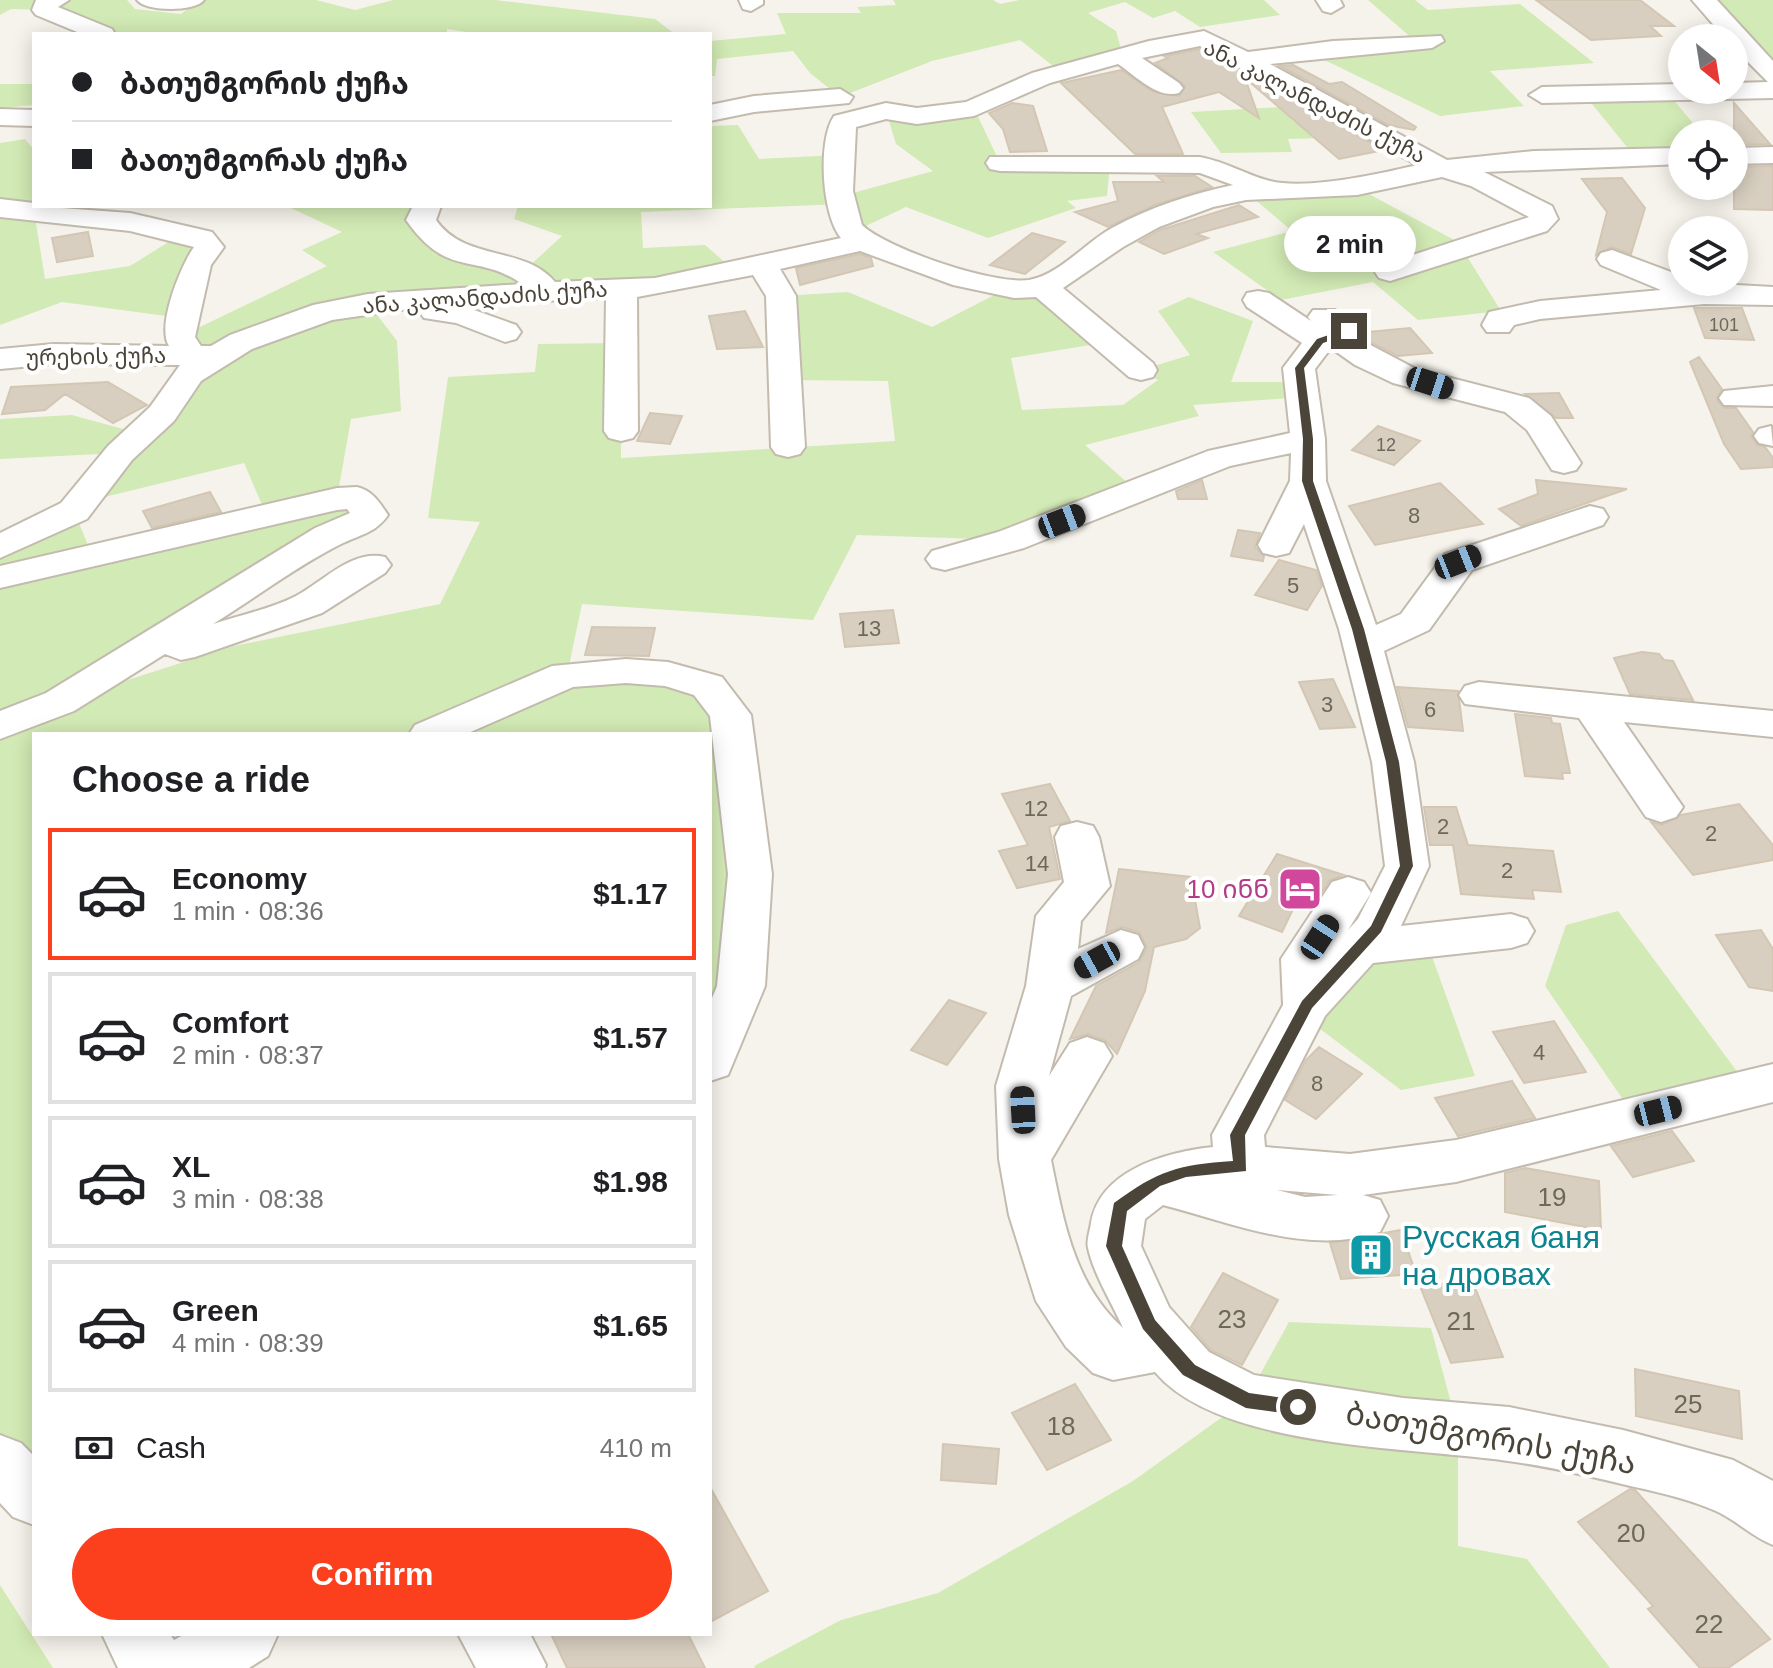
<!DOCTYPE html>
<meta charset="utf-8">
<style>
body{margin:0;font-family:Arial,"Noto Sans Georgian",sans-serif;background:#f6f6f6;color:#202124;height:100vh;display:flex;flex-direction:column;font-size:30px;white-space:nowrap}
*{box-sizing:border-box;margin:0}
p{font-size:26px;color:#757577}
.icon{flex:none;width:44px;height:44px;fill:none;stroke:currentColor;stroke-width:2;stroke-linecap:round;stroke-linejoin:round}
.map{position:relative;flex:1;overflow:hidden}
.drawer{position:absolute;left:32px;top:732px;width:680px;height:904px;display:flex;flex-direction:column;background:#fff;border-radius:0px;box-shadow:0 4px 20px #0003}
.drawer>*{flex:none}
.top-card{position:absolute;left:32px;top:32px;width:680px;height:176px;border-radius:0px;box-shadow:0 4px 20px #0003;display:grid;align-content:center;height:176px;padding:0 40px;background:#fff}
.needle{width:52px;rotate:150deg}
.tools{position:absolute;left:1668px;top:24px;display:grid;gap:16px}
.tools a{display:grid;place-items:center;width:80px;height:80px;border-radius:50%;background:#fff;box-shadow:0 4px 20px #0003;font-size:40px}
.end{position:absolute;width:36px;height:36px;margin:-18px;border:10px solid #4b4439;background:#fff;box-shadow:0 0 0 4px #fff}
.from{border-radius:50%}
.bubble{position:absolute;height:56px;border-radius:28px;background:#fff;box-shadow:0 4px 20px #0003;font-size:26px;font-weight:700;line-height:56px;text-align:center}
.car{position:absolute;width:24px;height:48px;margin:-24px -12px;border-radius:10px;box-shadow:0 0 6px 2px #0007;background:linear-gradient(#222 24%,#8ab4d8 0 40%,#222 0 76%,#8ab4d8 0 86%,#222 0)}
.top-card b{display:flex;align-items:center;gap:28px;height:76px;font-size:30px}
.top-card b+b{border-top:2px solid #e0e0e0}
.top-card i{width:20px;height:20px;background:#202124}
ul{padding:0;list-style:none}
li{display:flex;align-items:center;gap:24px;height:132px;margin:0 16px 12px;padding:0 24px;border:4px solid #e0e0e0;border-radius:0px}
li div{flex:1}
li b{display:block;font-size:30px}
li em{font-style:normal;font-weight:700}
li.on{border-color:#fc3f1d}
li>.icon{width:72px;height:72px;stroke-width:1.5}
h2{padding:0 40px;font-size:36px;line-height:96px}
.pay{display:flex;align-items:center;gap:20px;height:88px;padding:0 40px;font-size:30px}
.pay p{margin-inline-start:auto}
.cta{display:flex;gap:16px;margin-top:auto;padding:16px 40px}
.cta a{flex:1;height:92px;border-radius:48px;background:#fc3f1d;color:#fff;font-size:32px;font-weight:700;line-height:92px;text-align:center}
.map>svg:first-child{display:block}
.green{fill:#d2eab5}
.building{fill:#d8cfc1;stroke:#d3c7b4;stroke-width:2}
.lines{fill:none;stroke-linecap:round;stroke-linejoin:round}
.minor-casing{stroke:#c2bbae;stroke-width:4}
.minor{fill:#fff;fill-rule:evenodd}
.route{fill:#4b4439}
.labels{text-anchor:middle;stroke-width:8;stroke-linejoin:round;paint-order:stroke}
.far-number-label{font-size:18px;fill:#6e675b}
.far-street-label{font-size:22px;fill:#4b4439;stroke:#fff}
.number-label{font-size:22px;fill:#6e675b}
.hotel-label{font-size:26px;fill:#b23c85;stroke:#fff;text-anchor:end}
.near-number-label{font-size:26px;fill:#6e675b}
.near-culture-label{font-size:32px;fill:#0d838f;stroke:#fff;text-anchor:start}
.near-street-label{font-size:32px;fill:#4b4439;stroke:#fff}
</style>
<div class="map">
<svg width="1773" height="1668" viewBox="0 0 1773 1668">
<rect width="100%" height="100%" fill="#f6f3ec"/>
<path class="green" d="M0 0H127L135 9 181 14 199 0H316L355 10 393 0H495L655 19 675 34H479L447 29V34H103L44 10 11 9 0 15Z
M893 0H993L1000 4 1019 0H1264L1280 15 1200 27 1175 11 1153 18 1125 2 1088 13 1116 31 1123 56 1062 73 1020 40 932 61 840 97 810 73 793 51 717 59 715 76H710V41L786 34 777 13H861L857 7 896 5Z
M1368 0H1415L1428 10 1520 4 1594 63 1490 71 1524 106 1440 116 1308 52 1415 41Z
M1718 0H1773V60Z
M0 84H34V105L0 108Z
M1667 92 1702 134H1682V156L1635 157 1584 94Z
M1282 107 1294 122 1349 116 1396 142 1334 145 1326 138 1288 139 1292 152 1221 153 1191 112Z
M974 108 1000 163 1110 164 1107 196 1067 201 1076 208 988 238 906 207 851 233 842 204 641 212 643 248 705 245 735 271 494 296 463 315 414 308 374 311 397 341 401 411 351 419 337 498 366 507 65 700 234 646 440 604 480 522 428 518 448 377 535 372 538 344 621 343V458L895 441 888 381 785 380 781 296 848 292 932 327 1006 289H1030L1108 342 1011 358 1022 410 1123 405 1158 380 1141 370 1190 355 1158 311 1189 297 1253 321 1231 382H1302L1303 397 1193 405 1199 416 1085 445 1138 492 1011 540 857 535 813 620 582 604 567 675 708 686 750 874 710 1057V734H34V1497L0 1462V547L74 511 92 555 266 514 244 463 80 503 119 453 0 459V419L72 415 141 434 189 374 179 337 327 266 302 250 342 232 291 208 295 206H418L437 241 526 269 562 236 514 219 518 206H710V126L738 125 759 159 839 155 842 196 933 171 896 144 886 111Z
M25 139 34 150V206H85L130 222 34 211 45 279 130 266 183 233 202 238 181 318 62 302 0 325V143Z
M1356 187 1458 242 1501 311 1418 320 1373 282 1281 300 1213 252 1292 231 1246 192Z
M1618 911 1750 1089 1635 1117 1545 986 1566 925Z
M1426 940 1475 1076 1401 1090 1307 1019 1363 947Z
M1289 1322 1431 1328 1458 1429V1546L1527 1559 1610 1668H755L754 1666 841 1620 938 1593 1133 1481 1246 1400Z
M0 1585 53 1668H0Z"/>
<path class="building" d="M1536 0H1640L1674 26H1650L1661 36 1591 40Z
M1200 49 1384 150 1339 159 1245 78 1259 118 1219 92 1162 107 1183 154H1135L1061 83 1121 70 1154 92 1179 96 1185 86 1155 63 1168 58 1164 56Z
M1293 65 1329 84 1342 82 1416 127 1414 130 1388 125 1280 66Z
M1012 103 1033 106 1047 151 1010 152 1003 129 989 113Z
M1734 103 1770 144 1734 145Z
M1773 166V210L1734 209V167Z
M1157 176H1195L1212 187 1155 205 1108 227 1075 212 1118 201 1113 182H1164Z
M1622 178 1645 208 1631 254 1611 247 1596 255 1607 212 1582 179Z
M1239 205 1258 217 1196 234 1208 238 1164 254 1139 242 1160 230Z
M88 232 93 256 57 262 52 238Z
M1032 233 1065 242 1025 274 990 265Z
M860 254 871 258 873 266 800 285 796 268Z
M1694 308H1742L1754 340 1705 338Z
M745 311 763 347 717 349 709 316Z
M1410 328 1432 353 1398 356 1365 339 1368 332Z
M1699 357 1722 389 1717 400 1724 408H1736L1753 432 1751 436 1757 445 1765 447 1773 458V467L1741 469 1724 444 1690 362Z
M108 382 147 405 113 423 65 394 45 410 2 414 11 387Z
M1559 393 1573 418H1556L1525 394Z
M650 413 682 416 670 444 637 441Z
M1378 426 1420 441 1394 465 1352 450Z
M1202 480 1207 499H1178L1176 491Z
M1536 480 1627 489 1521 526 1499 509 1538 494Z
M1440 483 1483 524 1375 545 1349 506Z
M210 492 221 512 152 528 143 511Z
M1238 530 1260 533 1255 547 1264 556 1263 561 1231 556Z
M1279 560 1316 570 1322 586 1307 610 1255 595Z
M893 610 899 643 845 647 840 614Z
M592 627 655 628 649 656 585 655Z
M1642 652 1659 654 1664 660 1673 661 1693 700 1630 694 1614 658Z
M1333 679 1355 727 1320 729 1299 682Z
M1397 687 1458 691 1463 731 1408 727Z
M1515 714 1551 718 1552 723 1560 724 1570 773H1562L1563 779 1525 776Z
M1050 784 1070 821 1049 827 1060 879 1017 888 999 851 1028 845 1002 794Z
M1739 804 1773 845V860L1693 875 1651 822 1662 825 1681 815Z
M1424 807H1456L1468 845 1553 851 1561 892 1532 890 1534 899 1461 894 1453 845H1430Z
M1277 854 1344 875 1330 880 1310 909 1295 905 1282 932 1239 916Z
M1119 869 1191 877 1200 928 1186 939 1154 947 1145 991 1117 1054 1105 1040 1088 1034 1070 1039 1096 986 1139 962 1147 948 1139 932 1122 927 1106 933Z
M1761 930 1773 949V991L1749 987 1716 935Z
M949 1000 986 1013 947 1065 911 1050Z
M1554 1021 1586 1072 1524 1083 1493 1032Z
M1319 1047 1362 1074 1316 1119 1285 1100 1306 1060Z
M1512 1081 1535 1118 1458 1136 1435 1098Z
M1672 1131 1694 1161 1633 1177 1611 1146Z
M1525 1168 1599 1181 1601 1230 1505 1212V1173Z
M1401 1230 1416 1274 1341 1279 1330 1243Z
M1223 1273 1278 1300 1242 1365 1211 1350 1191 1327Z
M1472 1280 1503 1357 1451 1363 1420 1286Z
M1635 1369 1739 1391 1742 1439 1636 1416Z
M1075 1384 1111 1440 1047 1470 1012 1413Z
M943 1444 999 1449 996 1484 941 1480Z
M710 1487 768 1591 710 1622Z
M1630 1489 1635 1490 1770 1639 1728 1668H1700L1648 1609 1653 1606 1578 1522Z
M551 1634H688L705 1668H567Z"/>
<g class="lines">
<g class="minor-casing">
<path id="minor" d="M36 0H69L58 7 112 29 115 34H82L36 15 32 10Z
M137 0H204C195 12 146 12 137 0Z
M739 0H763V4L751 11 743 9Z
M1316 0H1340L1343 6 1331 13 1323 11Z
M1692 0H1717L1773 61V98L1542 103 1529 95 1542 87 1682 84V90H1734V83L1768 82 1734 48V38H1725Z
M1204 31 1248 52 1333 41 1441 36 1444 41 1432 48 1270 64 1447 160 1534 151 1682 148V164L1484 172 1552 206 1558 219 1547 231 1390 281 1379 278 1375 272 1379 266 1529 217 1471 186 1442 177 1357 195 1246 200 1213 207 1159 227 1123 247 1063 288 1153 363 1157 370 1153 377 1141 380 1129 377 1036 297 1014 298 953 285 860 251 780 269 796 296 805 447 800 454 788 457 776 454 771 447 766 296 753 275 637 297 638 431 633 438 621 441 609 438 604 431 606 298 460 305 516 325 521 332 516 339 505 342 456 323 424 318 419 311 422 307 332 320 252 349 201 381 174 421 132 460 87 519 0 558V533L61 503 108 446 150 407 180 365 54 364 0 369V349L54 344 169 346C156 326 181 265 194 247L130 231 0 217V199L34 203V206L130 213 212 232 224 247 211 265 195 337 201 346H211L230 335 313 305 368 294 522 284C475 251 449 281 406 220L413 206H441L436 220C465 262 524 245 555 282L655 278 841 238C822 216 817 141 834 116L886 103 917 108 966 102 1032 73 1149 41ZM1200 46 1417 165C1380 174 1306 190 1270 181 1246 175 1227 162 1200 157H990L986 163 990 169 1000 171 1200 173 1233 185C1192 194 1150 207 1112 228 1086 242 1059 275 1029 280 994 285 887 249 862 225L853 191 856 127 886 119 917 124 974 116 1050 83 1118 64C1136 76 1157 99 1179 93L1183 88 1179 83 1142 58Z
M840 89 853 97 849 103 754 112 710 121V105L754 96Z
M0 109 34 110V126L0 125Z
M1773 147V163L1734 164V148Z
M1612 250 1682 276V282L1773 287V305L1704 304 1540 319 1514 325 1509 332H1487L1482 325 1489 312 1540 301 1661 290 1601 265 1597 259 1601 253Z
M1258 291 1269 293 1311 321 1308 317 1313 310H1335L1344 323 1360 324 1365 331 1361 340 1416 369 1529 398 1551 416 1581 463 1576 470 1564 473 1552 470 1527 430 1505 412 1393 383 1355 365 1331 348 1315 369 1325 439 1326 481 1376 625 1401 614 1445 554 1590 506 1603 509 1608 517 1603 525 1472 570 1429 630 1384 651 1414 762 1429 866 1401 926 1511 914 1527 919 1534 931 1527 943 1511 948 1373 963 1325 1016 1264 1135 1265 1147 1350 1154 1456 1140 1773 1064V1102L1456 1182 1363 1195 1380 1200 1388 1216 1380 1232C1310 1256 1232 1223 1163 1205L1145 1219 1141 1246 1169 1307 1209 1352 1254 1375 1403 1398 1509 1407 1623 1430 1733 1460 1773 1481V1545C1751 1536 1736 1520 1716 1511 1687 1498 1652 1491 1622 1484 1585 1475 1546 1466 1508 1461 1412 1447 1220 1449 1155 1372L1113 1380 1093 1373 1066 1347 1036 1301 1009 1215 999 1159 996 1086 1026 986 1036 916 1064 882 1055 837 1061 826 1077 822 1093 826 1099 837 1110 886 1081 921 1078 949 1121 930 1138 935 1144 947 1138 959 1071 996 1049 1076 1070 1043 1087 1037 1104 1043 1112 1056 1051 1160C1064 1223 1074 1284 1123 1328 1112 1303 1094 1275 1088 1248 1086 1241 1090 1231 1091 1223 1100 1170 1166 1152 1213 1147L1212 1135 1283 1005 1281 959 1332 882 1348 877 1364 882 1371 893 1348 930 1358 919 1385 866 1372 762 1339 629 1304 524 1289 553 1276 556 1263 553 1258 545 1290 481 1291 453 1230 466 1024 548 945 570 932 567 926 559 932 551 998 532 1208 451 1290 433 1283 368 1302 343 1247 307 1243 300 1247 293ZM1277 1190 1338 1195 1305 1197Z
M1773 386V406L1724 405 1719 398 1724 391Z
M1771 426 1773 446 1759 443 1754 436 1759 429Z
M357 487C373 491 379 502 388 515 376 533 359 535 341 544 297 566 255 598 213 624 240 615 271 609 296 596 324 581 352 549 385 557L391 565 385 573 322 613 195 657 181 660 165 654 74 711 0 739V711L46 693 315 528 350 513 347 509 337 510 0 588V566L337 488Z
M626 659 668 662 722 677 751 715 772 874 765 986 728 1075 710 1081V1003L717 986 728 874 710 716 694 695 665 686 626 683 573 687 466 734H409L415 725 552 666Z
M1479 682 1773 711V737L1624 722 1683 807 1676 817 1661 822 1646 817 1579 718 1465 704 1459 695 1465 686Z
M0 1435 21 1443 34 1456V1525L13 1517 0 1503Z
M102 1634H170L174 1640 185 1634H278L268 1656 249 1668H118Z
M458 1634H530L546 1665 545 1668H476Z"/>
</g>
<use href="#minor" class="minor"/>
</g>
<path class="route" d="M1349 328 1353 333 1323 343 1304 368 1313 439V481L1364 629 1399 762 1413 866 1381 932 1312 1008 1245 1135 1246 1171 1186 1177 1160 1186 1127 1211 1122 1246 1155 1320 1195 1365 1249 1393 1304 1401V1412L1298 1415 1246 1408 1183 1375 1143 1329 1106 1246 1114 1203C1159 1170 1178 1165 1233 1161L1230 1135 1302 1001 1371 926 1400 866 1386 762 1352 629 1302 481 1303 439 1295 368 1317 339Z"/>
<defs>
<g id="hotel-square" transform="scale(2.3)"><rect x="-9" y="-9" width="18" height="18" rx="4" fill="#d1479c" stroke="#fff"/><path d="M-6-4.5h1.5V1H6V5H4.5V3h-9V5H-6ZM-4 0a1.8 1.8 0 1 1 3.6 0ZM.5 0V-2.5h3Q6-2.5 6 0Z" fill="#fff"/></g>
<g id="building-square" transform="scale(2.3)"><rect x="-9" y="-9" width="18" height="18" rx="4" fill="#0f9aa8" stroke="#fff"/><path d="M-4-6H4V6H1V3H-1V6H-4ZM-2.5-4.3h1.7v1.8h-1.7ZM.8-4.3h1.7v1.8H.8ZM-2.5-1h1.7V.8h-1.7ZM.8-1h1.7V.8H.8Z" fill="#fff"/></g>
</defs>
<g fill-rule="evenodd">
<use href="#hotel-square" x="1300" y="889"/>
<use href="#building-square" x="1371" y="1255"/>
</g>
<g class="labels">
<g class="far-number-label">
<text x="1724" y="331">101</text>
<text x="1386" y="451">12</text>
</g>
<g class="far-street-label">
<text transform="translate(1315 101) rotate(27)" y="8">ანა კალანდაძის ქუჩა</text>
<text transform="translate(485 297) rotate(-4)" y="8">ანა კალანდაძის ქუჩა</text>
<text transform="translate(96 356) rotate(-1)" y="8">ურეხის ქუჩა</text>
</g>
<g class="number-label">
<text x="1414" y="523">8</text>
<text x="1293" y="593">5</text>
<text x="869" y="636">13</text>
<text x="1327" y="712">3</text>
<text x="1430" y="717">6</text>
<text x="1036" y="816">12</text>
<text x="1443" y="834">2</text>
<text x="1711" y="841">2</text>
<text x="1037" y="871">14</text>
<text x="1507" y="878">2</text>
<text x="1539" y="1060">4</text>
<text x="1317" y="1091">8</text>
</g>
<g class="hotel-label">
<text x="1269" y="898">10 ინნ</text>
</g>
<g class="near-number-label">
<text x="1552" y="1206">19</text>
<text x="1232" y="1328">23</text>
<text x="1461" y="1330">21</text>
<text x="1688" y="1413">25</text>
<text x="1061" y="1435">18</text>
<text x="1631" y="1542">20</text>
<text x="1709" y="1633">22</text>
</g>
<g class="near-culture-label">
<text x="1402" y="1248">Русская баня<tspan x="1402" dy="37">на дровах</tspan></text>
</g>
<g class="near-street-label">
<text transform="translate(1491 1438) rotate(10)" y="11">ბათუმგორის ქუჩა</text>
</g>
</g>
</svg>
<div class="tools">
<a><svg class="needle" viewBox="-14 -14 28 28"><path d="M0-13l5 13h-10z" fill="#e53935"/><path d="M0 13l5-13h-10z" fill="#757577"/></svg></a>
<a><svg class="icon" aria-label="locate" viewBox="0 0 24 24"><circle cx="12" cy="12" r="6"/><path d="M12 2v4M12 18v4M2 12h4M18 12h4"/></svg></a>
<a><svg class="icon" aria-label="layers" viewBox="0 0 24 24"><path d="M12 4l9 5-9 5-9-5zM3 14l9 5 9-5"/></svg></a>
</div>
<i class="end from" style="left:1298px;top:1407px"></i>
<i class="end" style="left:1349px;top:331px"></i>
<div class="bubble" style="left:1284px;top:216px;width:132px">2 min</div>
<i class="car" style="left:1430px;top:383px;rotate:108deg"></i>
<i class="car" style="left:1062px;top:521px;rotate:69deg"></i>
<i class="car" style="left:1458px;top:562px;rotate:68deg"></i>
<i class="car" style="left:1320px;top:937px;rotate:33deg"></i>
<i class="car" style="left:1097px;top:960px;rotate:241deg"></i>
<i class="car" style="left:1023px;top:1110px;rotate:357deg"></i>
<i class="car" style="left:1658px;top:1111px;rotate:76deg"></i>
<div class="top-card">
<b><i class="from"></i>ბათუმგორის ქუჩა</b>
<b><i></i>ბათუმგორას ქუჩა</b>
</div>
<section class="drawer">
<h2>Choose a ride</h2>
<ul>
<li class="on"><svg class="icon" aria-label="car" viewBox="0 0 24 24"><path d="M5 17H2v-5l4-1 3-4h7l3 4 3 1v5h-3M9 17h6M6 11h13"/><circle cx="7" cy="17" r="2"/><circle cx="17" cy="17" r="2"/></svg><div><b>Economy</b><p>1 min · 08:36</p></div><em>$1.17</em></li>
<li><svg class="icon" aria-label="car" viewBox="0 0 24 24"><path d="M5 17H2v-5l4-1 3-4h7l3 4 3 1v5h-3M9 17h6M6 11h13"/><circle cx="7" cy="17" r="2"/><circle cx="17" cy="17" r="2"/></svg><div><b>Comfort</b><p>2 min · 08:37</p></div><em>$1.57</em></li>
<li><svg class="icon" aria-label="car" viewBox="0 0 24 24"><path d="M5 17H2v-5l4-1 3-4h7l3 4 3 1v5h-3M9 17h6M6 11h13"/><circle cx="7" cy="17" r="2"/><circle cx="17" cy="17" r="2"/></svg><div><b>XL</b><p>3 min · 08:38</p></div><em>$1.98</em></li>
<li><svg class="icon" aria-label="car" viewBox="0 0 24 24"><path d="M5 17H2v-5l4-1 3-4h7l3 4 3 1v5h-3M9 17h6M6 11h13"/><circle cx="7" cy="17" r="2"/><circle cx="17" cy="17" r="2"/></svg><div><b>Green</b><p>4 min · 08:39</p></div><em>$1.65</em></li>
</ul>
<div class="pay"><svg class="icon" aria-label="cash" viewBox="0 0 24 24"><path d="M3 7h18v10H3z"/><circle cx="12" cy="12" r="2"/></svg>Cash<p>410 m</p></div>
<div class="cta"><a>Confirm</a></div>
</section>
</div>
